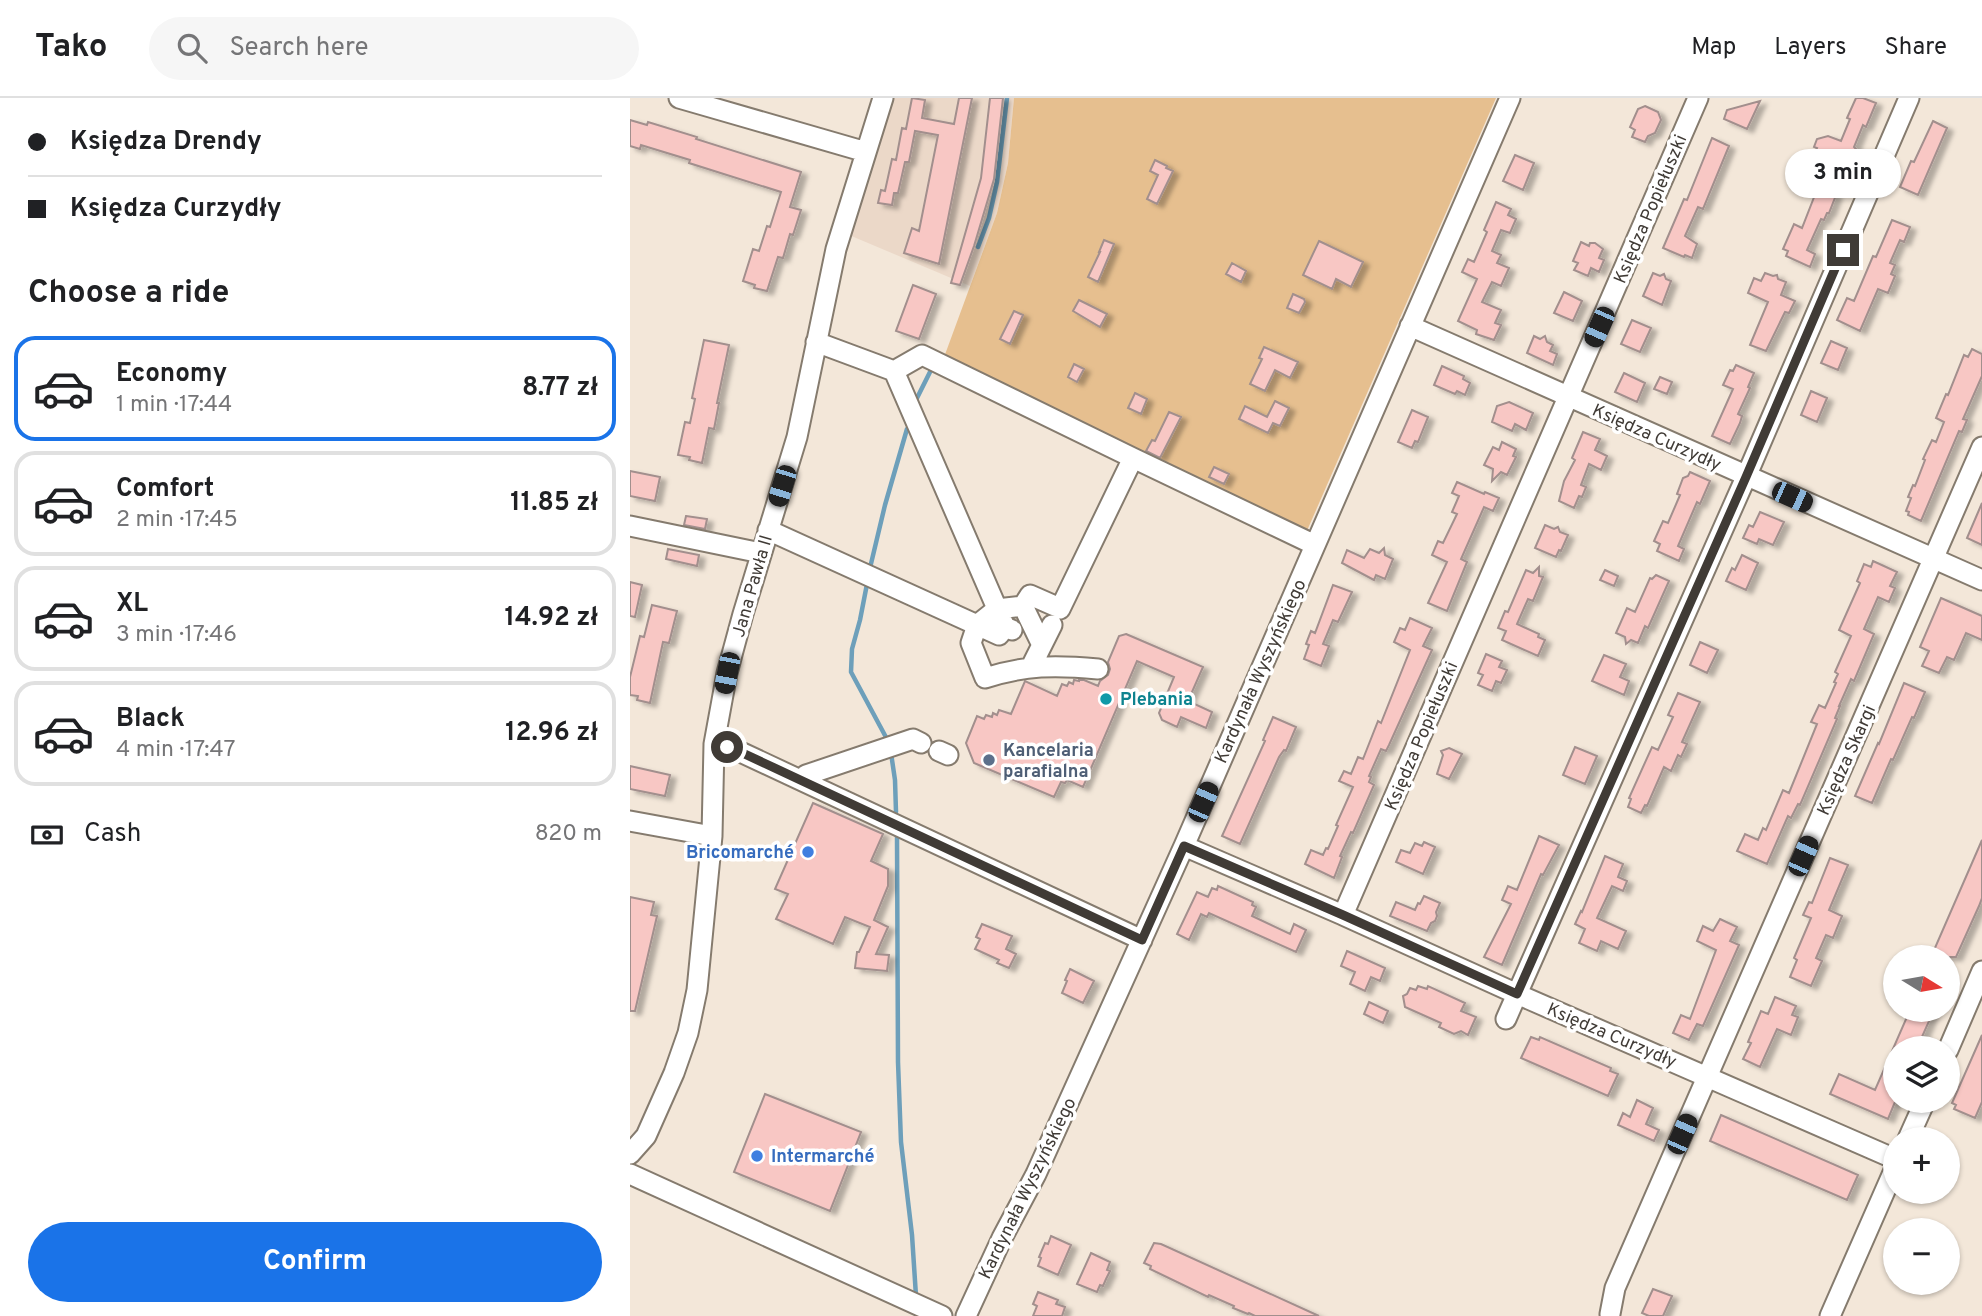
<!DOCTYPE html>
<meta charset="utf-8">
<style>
body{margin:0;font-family:Overpass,sans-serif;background:#f6f6f6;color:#202124;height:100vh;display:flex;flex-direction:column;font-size:26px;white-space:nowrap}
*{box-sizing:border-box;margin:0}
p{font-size:23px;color:#757577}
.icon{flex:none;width:38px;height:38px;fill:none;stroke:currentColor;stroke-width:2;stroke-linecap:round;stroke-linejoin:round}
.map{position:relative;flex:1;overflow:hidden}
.side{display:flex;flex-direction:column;background:#fff;width:630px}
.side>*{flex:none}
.guide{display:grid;align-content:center;height:154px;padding:0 28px;background:#fff}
.needle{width:46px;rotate:101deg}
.tools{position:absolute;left:1253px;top:847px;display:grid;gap:14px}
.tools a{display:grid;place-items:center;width:77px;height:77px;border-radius:50%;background:#fff;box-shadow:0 2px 5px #0004;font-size:35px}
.end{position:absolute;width:32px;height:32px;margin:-16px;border:9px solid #403b36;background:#fff;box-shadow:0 0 0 4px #fff}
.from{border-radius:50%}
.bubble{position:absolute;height:49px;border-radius:24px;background:#fff;box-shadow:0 2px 5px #0004;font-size:23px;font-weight:700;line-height:49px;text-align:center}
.car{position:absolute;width:21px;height:42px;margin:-21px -10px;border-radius:9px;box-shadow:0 0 5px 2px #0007;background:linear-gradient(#222 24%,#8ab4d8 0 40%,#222 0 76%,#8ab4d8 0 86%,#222 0)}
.guide b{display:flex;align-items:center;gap:24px;height:66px;font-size:26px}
.guide b+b{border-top:2px solid #e0e0e0}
.guide i{width:18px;height:18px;background:#202124}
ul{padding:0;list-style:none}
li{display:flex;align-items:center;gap:21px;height:105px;margin:0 14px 10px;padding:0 14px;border:4px solid #e0e0e0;border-radius:21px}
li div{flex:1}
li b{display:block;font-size:26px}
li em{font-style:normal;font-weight:700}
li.current{border-color:#1a73e8}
li>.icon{width:63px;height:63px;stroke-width:1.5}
h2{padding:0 28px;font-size:32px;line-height:84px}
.pay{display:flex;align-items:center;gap:18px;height:77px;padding:0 28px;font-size:26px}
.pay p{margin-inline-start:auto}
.primary-button{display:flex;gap:14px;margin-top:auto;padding:14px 28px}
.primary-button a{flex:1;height:80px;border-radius:42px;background:#1a73e8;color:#fff;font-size:28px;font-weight:700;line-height:80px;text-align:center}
header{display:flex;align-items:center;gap:42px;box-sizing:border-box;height:98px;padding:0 35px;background:#fff;border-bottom:2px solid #e0e0e0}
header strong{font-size:33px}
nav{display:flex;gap:38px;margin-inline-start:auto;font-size:24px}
.search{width:490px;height:63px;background:#f6f6f6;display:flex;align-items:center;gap:18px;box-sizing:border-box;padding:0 24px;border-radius:38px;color:#757577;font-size:26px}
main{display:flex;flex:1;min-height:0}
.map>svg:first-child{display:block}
.industrial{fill:#ebd8c8}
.green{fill:#e6bf8f}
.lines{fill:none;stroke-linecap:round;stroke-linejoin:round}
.stream{stroke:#6d9fba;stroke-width:4.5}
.building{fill:#f8c7c4;stroke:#a28f8d;stroke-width:2;filter:url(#shadow)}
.minor-casing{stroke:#857b6e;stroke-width:23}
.minor{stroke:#fff;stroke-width:19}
.route{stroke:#403b36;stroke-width:9}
.culture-dot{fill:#0f9aa8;stroke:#fff;stroke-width:2.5}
.service-dot{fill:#5c6f8a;stroke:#fff;stroke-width:2.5}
.shop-dot{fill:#3f7fe0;stroke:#fff;stroke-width:2.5}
.labels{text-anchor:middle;stroke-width:7;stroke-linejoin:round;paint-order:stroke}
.street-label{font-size:18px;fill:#403b36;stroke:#fff}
.culture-label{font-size:18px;font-weight:bold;fill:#0d838f;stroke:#fff;text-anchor:start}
.service-label{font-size:18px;font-weight:bold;fill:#4e5e75;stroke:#fff;text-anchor:start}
.shop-label{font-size:18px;font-weight:bold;fill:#366cbe;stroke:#fff;text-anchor:end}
</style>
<header>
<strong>Tako</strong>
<div class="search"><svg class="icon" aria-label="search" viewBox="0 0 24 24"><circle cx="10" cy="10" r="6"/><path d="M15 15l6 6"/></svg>Search here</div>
<nav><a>Map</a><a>Layers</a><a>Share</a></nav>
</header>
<main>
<section class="side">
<div class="guide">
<b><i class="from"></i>Księdza Drendy</b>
<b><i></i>Księdza Curzydły</b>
</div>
<h2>Choose a ride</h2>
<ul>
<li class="current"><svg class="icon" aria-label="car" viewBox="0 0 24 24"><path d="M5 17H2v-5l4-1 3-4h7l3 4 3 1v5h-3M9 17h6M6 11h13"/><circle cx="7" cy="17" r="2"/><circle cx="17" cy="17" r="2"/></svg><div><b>Economy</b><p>1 min · 17:44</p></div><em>8.77 zł</em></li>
<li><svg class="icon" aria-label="car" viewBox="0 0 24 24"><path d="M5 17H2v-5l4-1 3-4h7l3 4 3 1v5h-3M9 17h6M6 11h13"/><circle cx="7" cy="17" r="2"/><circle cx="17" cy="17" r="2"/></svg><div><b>Comfort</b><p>2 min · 17:45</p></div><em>11.85 zł</em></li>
<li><svg class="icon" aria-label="car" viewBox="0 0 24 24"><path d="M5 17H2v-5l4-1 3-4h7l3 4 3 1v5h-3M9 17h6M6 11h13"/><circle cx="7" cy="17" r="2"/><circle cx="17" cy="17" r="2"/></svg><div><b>XL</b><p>3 min · 17:46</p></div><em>14.92 zł</em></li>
<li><svg class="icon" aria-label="car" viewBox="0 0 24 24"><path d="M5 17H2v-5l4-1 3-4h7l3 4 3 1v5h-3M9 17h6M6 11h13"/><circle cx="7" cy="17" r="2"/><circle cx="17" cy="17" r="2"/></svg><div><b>Black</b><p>4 min · 17:47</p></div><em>12.96 zł</em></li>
</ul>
<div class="pay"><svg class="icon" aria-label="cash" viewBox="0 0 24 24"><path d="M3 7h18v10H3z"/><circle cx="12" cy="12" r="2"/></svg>Cash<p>820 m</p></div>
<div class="primary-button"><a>Confirm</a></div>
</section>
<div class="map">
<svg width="1352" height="1218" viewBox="0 0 1352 1218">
<defs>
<filter id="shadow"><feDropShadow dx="6" dy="3.5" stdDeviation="2" flood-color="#0004"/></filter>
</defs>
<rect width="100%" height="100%" fill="#f3e7d9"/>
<path class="industrial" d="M260 0H384L378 65 367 115 340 188 219 137Z"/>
<path class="green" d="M384 0H866L676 435 313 262 367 115 378 65Z"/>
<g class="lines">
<path class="stream" d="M348 149 359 120 367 84 377 0
M287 300 302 270
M240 470 255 407 277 331
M237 486 230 522 222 551 221 574 258 643
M261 655 265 682 266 714
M267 738 268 964 271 1044 282 1137 286 1198"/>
</g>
<path class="building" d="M282 0 295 2 292 20 324 26 329 0H342L309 166 274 155 282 130 289 133 308 37 285 33 279 64H275L268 95H264L262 107 248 105 251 92 255 93 262 61 266 62 272 30 276 31Z
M360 0H373L364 81 344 148 330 187 321 185 351 80Z
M1226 0H1233L1246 5 1236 29 1233 27 1224 49 1226 51 1221 64 1224 65 1217 79 1181 63 1187 50 1184 49 1187 41 1198 38 1211 43 1220 21 1217 20Z
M1130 3 1117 31 1094 21 1097 12Z
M1015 8 1028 14 1031 22 1025 35 1018 38 1015 44 1002 39 1005 32 1000 29 1008 11Z
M0 22 17 27 18 24 67 39 66 41 171 74 160 109 171 112 163 137 160 136 153 160 148 159 137 193 124 190 125 187 113 183 123 151 129 153 137 128 140 129 151 94 59 65 60 62 11 47 10 51 0 48Z
M1303 23 1317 30 1288 97 1270 89 1281 63 1284 64Z
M1082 40 1099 48 1073 111 1068 109 1055 138 1067 146 1062 160 1055 157 1054 159 1033 150 1054 101 1057 102Z
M885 57 904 65 893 92 873 83Z
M525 62 537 68 536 70 543 73 527 106 517 101 528 77 520 73Z
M1188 89 1206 97 1199 115H1197L1194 122 1191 121 1177 152 1185 156 1180 169 1156 158 1158 153 1153 151 1164 126 1172 130Z
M866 104 881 111 878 117 886 121 880 135 871 132 862 153 871 157 867 165 879 170 871 188 862 184 852 204 871 212 865 225 871 227 864 242 846 236 847 232 828 223 847 181 832 174 838 161 844 164 857 134 854 132Z
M1262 122 1280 129 1274 144 1270 142 1260 165 1265 167 1261 176 1265 178 1258 195 1248 191 1230 233 1207 222 1217 200 1224 203 1243 158 1246 159Z
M474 142 484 146 468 184 458 179 470 154H469Z
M689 143 733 164 721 189 706 181 702 191 673 177Z
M951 144 959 148 960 145H965L973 151 969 160 974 162 969 174 961 170 958 178 944 172 948 165 943 163Z
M602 165 616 173 611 184 596 176Z
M1023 175 1030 178 1034 176 1036 181 1041 183 1032 207 1013 198Z
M1135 175 1143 178 1147 177 1148 181 1156 184 1151 197 1165 203 1159 215 1155 214 1136 253 1120 247 1138 204 1118 195 1124 180 1131 183Z
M283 187 306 196 289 241 266 233Z
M934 194 952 203 943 223 924 215Z
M663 196 674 201 675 204 669 215 657 210Z
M449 202 477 216 470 229 443 213Z
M384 213 393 217 380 246 370 241Z
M1002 222 1021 230 1010 254 991 246Z
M904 238 910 241 915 238 917 244 923 247 920 253 927 256 923 267 897 255Z
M74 242 99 247 87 305H89L84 331 79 330 72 365 59 362 60 359 48 357 55 324 60 325 65 301 62 300Z
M1201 243 1217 250 1208 272 1191 265Z
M634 249 668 264 660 280 645 272 635 293 620 286 632 261 629 260Z
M1342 251 1352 256V278L1333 321 1337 322 1332 334 1329 333 1291 423 1278 417 1279 414 1276 413 1281 400 1278 399 1283 387 1285 388 1295 362 1293 361 1302 342 1306 344 1314 324 1306 320 1316 296 1318 297 1334 257 1338 259Z
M444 266 454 271 447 284 438 279Z
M1106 267 1124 275 1118 289 1120 290 1108 316 1112 318 1110 325 1100 346 1082 338 1103 291 1093 287 1100 272 1103 273Z
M812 268 834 278 833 281 840 285 835 297 827 293 825 296 804 287Z
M994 275 1015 285 1007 304 985 294Z
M1030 279 1042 284 1037 296 1024 291Z
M1181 293 1197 300 1187 324 1171 317Z
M505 295 517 301 511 316 498 310Z
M645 303 659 310 650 328 643 325 638 335 609 321 615 308 637 319Z
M879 304 903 315 896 332 885 326 882 333 862 324 867 308Z
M782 312 798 319 788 344 785 343 782 350 768 344Z
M539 314 551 319 530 360 516 353 522 342 525 343Z
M953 334 970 341 965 352 977 358 971 372 959 366 951 387 956 389 952 399 949 398 944 410 929 403 934 383 945 362 942 360Z
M872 344 886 351 883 358 886 359 877 377 871 374 862 383 863 371 854 367 863 349 869 352Z
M584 369 599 376 594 386 579 379Z
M0 373 30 379 25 403 0 398Z
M1060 374 1080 383 1070 406 1067 404 1048 448 1054 451 1049 463 1027 453 1030 446 1024 443 1033 423 1038 425 1050 397 1047 396 1053 380 1058 378Z
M827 384 854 396 855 394 869 400 863 413 854 409 847 425 831 461 837 464 817 513 798 505 817 464 802 457 808 443 813 445 827 416 822 414 829 398 822 395Z
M1352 405V447L1337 440Z
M1130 414 1154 424 1143 447 1129 441 1127 446 1113 440 1119 427 1123 429Z
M56 418 77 421 75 431 54 427Z
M915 427 924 431 928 429 930 434 938 437 931 453 929 452 926 459 905 450Z
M754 450 755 457 763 461 755 481 746 477 744 482 712 465 717 452 734 460 740 451 749 455Z
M38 451 69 457 67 468 36 461Z
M1112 457 1128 465 1116 492 1096 483 1102 470 1105 472Z
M1243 463 1267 474 1260 488 1265 490 1259 504 1248 499 1234 531 1244 536 1224 583 1221 581 1209 608H1210L1205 620 1207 621 1170 707 1168 706 1161 720 1158 718 1137 766 1107 753 1115 736 1128 742 1133 730 1136 732 1153 692 1159 695 1187 626 1181 624 1189 607 1195 610 1206 585 1204 584 1208 576 1205 574 1221 538 1209 532 1230 485 1227 483 1234 466 1241 469Z
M909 469V478L913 479 903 503 898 501 887 526 909 536 908 539 915 542 908 558 872 542 876 533 868 530 875 513 878 514 896 472 903 475Z
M975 472 988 478 984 488 970 482Z
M1026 477 1039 483 1018 530 1015 528 1008 545 1001 542 996 546 995 539 986 535 997 510 1005 514 1020 480 1022 481Z
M0 484 12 487 5 519 0 518Z
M703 487 722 494 708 524 703 522 693 546 699 548 691 568 674 561 679 547 676 546 681 533 685 535Z
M1311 500 1352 518V542L1336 535 1324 562 1317 559 1309 575 1292 568 1299 553 1290 549Z
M22 507 47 513 39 545 33 544 20 605 7 602 8 598 0 597V579L10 538 14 539Z
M780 520 802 530 793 548 802 552 759 647 756 653 751 651 739 678 741 679 739 684 744 687 723 735 721 734 710 758 712 759 704 780 675 766 681 752 693 757 696 750 698 751 708 728 706 727 723 689 709 683 714 673 721 676 728 659 733 661 748 623 751 625 780 552 764 544 770 530 775 532Z
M496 536 573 569 558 603 582 614 576 630 551 619 547 629 532 622 529 615 544 579 507 563 453 689 437 682 435 685 431 684 424 699 344 665 336 645 347 618 354 621 356 617 362 619 363 615 367 617 369 612 381 616 395 583 427 598 432 586 437 588 439 584 443 586 444 582 449 583V582H454L468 588 470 583 478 577 480 571 478 564 489 538Z
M1070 544 1088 552 1077 575 1060 567Z
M856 556 872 563 869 569 877 572 871 585 866 583 862 593 848 587 853 577 848 575Z
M974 557 996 566 990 579 999 583 994 597 962 583Z
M1274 585 1295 594 1284 620 1282 619 1263 662 1261 661 1242 705 1225 698 1248 645 1249 646Z
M1048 595 1070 604 1052 644 1057 646 1051 659 1048 657 1041 673 1034 669 1017 708 1015 707 1011 715 998 709 1001 701 999 700 1022 649 1028 652 1043 619 1038 617Z
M643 619 666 629 656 653 654 652 649 659 610 746 592 738 635 643 633 642Z
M945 649 967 658 955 686 933 677Z
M819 650 832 656 819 681 807 676 813 657 811 653Z
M0 668 40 677 35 698 0 691Z
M183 705 253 736 241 763 258 771V788L244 822 258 829 246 856 259 857 257 873 225 870 227 854H229L240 829 215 819 203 846 146 821 158 796 145 791Z
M909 738 929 747 913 777 911 776 872 867 854 859 881 806 872 802 878 788 887 792Z
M1352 742V800L1349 808 1326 859H1301Z
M794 744 805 749 793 776 766 764 771 752 780 755 785 745 792 748Z
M975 758 993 766 988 779 997 783 993 793 982 788 967 820 996 833 988 851 971 843 967 853 949 845 955 831 945 826 951 813 952 814Z
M1200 760 1218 767 1199 812 1212 818 1203 840 1196 837 1186 860 1192 863 1181 888 1160 879 1167 862 1164 860 1181 820 1173 817 1179 804 1182 805Z
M588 788 623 804 622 807 626 809 622 818 660 836 664 826 676 832 666 854 579 815 577 819 571 816 559 842 547 836 567 794 578 799 582 790 587 792Z
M794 798 810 805 806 814 807 818 805 823 801 825 797 833 760 818 766 804 785 812 788 805 790 806Z
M0 799 24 804 21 817 27 818 5 913H0Z
M1090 821 1107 829 1100 843 1109 847 1073 928 1067 926 1059 942 1043 935 1051 917 1060 921 1086 852 1067 843 1073 828 1083 833Z
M352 826 382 838 376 851 386 856 379 870 367 865 369 862 345 851 350 841 346 839Z
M717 853 755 870 750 883 741 879 735 893 720 886 725 874 711 868Z
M440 871 464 883 453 905 432 895 437 883 435 882Z
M788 888 797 891 798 888 835 905 831 913 846 919 838 937 831 933 824 936 809 929 811 925 775 909 773 898 777 896 780 890 786 892Z
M1145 899 1166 908 1162 917 1168 919 1161 937 1147 931 1130 969 1113 961 1121 945 1118 944 1131 913 1138 916Z
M739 904 758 913 753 925 734 916Z
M1280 912H1304L1287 950H1265V1004L1258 1021 1200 996 1209 976 1245 992Z
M1352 937V1004L1345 1020 1324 1011 1326 1007 1322 1005Z
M901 939 909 942 910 939 981 970 980 973 988 976 978 998 891 960Z
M135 996 231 1034 200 1113 104 1074Z
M1007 1002 1023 1010 1016 1026 1029 1032 1024 1043 988 1027 993 1015 1000 1019Z
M1091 1017 1228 1077 1217 1102 1080 1043Z
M421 1138 441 1147 428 1177 408 1168 411 1160 409 1159 415 1145 418 1146Z
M524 1145 531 1146 689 1218H625L619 1215 618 1216 603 1210 604 1208 579 1197 578 1199 520 1171 521 1168 514 1165Z
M461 1155 480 1164 477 1172 480 1173 476 1181 473 1188 470 1187 467 1194 447 1186Z
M1023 1191 1042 1198 1033 1218H1019L1012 1215Z
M408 1194 428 1202 426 1206 435 1209 432 1218H403L407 1208 403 1206Z"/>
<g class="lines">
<g class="minor-casing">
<path id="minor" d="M49 0 236 54
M780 228 1352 482
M186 244 264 273 375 529
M264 273 292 257 503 360 685 447
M0 428 131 455
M138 432 369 537 375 529 382 532
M393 508 412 547
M425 508 400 497 393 508 367 511 347 527 341 545 355 580C395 567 426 567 468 571
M430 511 503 360
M401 569 422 527
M84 646 104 651 512 842
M309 653 318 657
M173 683 176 677 283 641 291 645
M0 723 82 738
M554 748 713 817 1068 0
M713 817 887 896 1116 379 1279 0
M876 921 887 896 1265 1061
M1318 952 1352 873
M1278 1041 1295 1003
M0 1056 16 1038 44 975 58 935 67 892 82 738 84 646 97 575 113 516 167 339 206 151 253 0
M0 1076 312 1218
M980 1216 985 1190 1352 349
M336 1218 372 1140 406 1076 554 748 880 0
M1200 1218 1265 1070"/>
</g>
<use href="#minor" class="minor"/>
</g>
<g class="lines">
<path class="route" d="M97 649 104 651 512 842 554 748 713 817 887 896 1116 379 1213 152"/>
</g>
<circle class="culture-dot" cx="476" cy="601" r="7"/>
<circle class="service-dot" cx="359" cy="662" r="7"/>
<g class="shop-dot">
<circle cx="178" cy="754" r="7"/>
<circle cx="127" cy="1058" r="7"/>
</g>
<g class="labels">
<g class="street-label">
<text transform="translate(1020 111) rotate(-67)" y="6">Księdza Popiełuszki</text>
<text transform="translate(1027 339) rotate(24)" y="6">Księdza Curzydły</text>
<text transform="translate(122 488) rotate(-74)" y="6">Jana Pawła II</text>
<text transform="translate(630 573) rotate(-66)" y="6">Kardynała Wyszyńskiego</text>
<text transform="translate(791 638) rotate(-67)" y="6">Księdza Popiełuszki</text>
<text transform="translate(1216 662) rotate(-66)" y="6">Księdza Skargi</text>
<text transform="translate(982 937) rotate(23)" y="6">Księdza Curzydły</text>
<text transform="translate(397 1090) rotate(-64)" y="6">Kardynała Wyszyńskiego</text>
</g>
<g class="culture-label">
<text x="490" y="607">Plebania</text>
</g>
<g class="service-label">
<text x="373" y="658">Kancelaria<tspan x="373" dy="21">parafialna</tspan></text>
</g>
<g class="shop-label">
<text x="164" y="760">Bricomarché</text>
<text x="141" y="1064" text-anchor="start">Intermarché</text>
</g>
</g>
</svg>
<div class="tools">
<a><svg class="needle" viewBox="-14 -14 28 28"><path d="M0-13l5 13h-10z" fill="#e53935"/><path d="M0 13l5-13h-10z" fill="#757577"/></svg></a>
<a><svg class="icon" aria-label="layers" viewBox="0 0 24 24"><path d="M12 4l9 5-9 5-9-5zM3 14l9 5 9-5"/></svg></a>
<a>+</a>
<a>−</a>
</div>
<i class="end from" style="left:97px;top:649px"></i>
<i class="end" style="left:1213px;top:152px"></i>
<div class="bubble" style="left:1155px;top:51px;width:116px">3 min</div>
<i class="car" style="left:969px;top:229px;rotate:204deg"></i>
<i class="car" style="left:152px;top:388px;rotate:197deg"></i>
<i class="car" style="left:1162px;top:399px;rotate:114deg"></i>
<i class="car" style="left:97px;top:575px;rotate:191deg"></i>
<i class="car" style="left:573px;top:704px;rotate:24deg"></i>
<i class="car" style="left:1173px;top:758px;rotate:24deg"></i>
<i class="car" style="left:1052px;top:1036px;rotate:24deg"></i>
</div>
</main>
